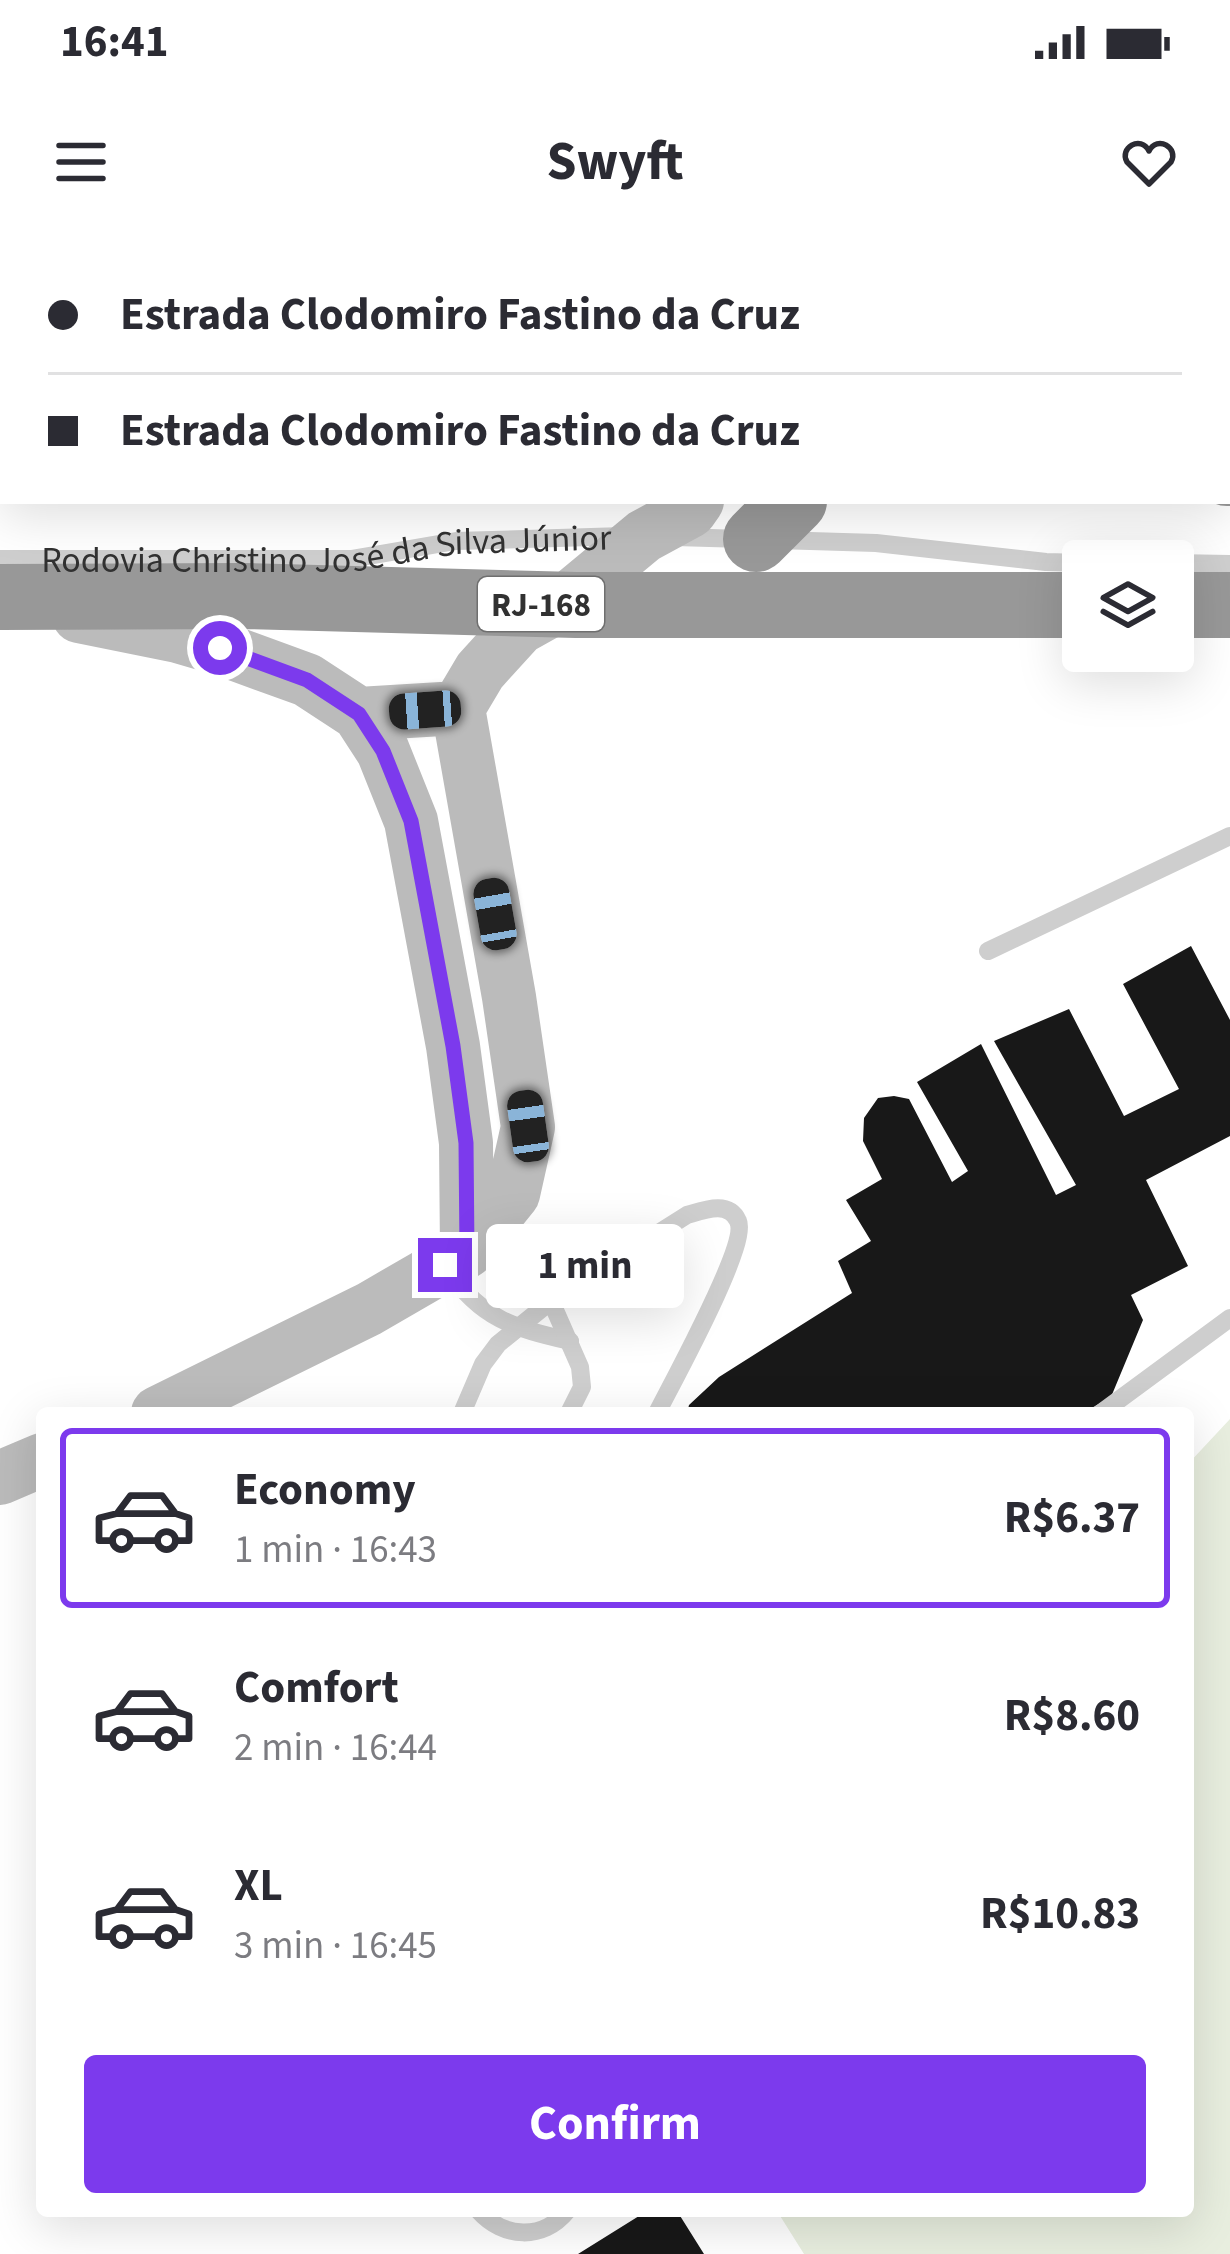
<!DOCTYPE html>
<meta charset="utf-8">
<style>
body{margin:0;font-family:"Source Sans 3",sans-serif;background:#f2f2f3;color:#2b2b33;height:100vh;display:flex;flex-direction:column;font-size:45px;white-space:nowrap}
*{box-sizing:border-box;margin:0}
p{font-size:39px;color:#7c7c81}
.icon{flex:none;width:66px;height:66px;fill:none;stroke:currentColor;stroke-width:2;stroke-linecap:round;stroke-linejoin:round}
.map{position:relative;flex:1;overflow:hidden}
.panel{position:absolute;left:36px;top:1167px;width:1158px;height:810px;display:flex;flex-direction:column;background:#fff;border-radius:12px;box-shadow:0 12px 48px #0002}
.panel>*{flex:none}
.hud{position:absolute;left:0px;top:0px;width:1230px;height:264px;box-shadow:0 12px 48px #0002;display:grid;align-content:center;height:264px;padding:0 48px;background:#fff}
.controls{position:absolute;left:1062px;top:300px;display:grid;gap:24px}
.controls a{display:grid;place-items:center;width:132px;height:132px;border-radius:12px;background:#fff;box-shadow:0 12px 48px #0002;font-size:60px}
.end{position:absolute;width:54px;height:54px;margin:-27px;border:15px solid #7c3aed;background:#fff;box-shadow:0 0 0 6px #fff}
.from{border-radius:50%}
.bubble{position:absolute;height:84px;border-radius:12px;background:#fff;box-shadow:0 12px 48px #0002;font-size:39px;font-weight:700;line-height:84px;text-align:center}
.car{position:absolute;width:36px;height:72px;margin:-36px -18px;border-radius:15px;box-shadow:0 0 9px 3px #0007;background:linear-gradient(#222 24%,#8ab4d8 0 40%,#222 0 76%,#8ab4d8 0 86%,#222 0)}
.hud b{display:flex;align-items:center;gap:42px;height:114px;font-size:45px}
.hud b+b{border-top:3px solid #e1e1e2}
.hud i{width:30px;height:30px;background:#2b2b33}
ul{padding:21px 0 0;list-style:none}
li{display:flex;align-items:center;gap:36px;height:180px;margin:0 24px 18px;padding:0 24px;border:6px solid transparent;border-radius:12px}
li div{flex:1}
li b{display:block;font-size:45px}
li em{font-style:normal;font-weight:700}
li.active{border-color:#7c3aed}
li>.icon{width:108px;height:108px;stroke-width:1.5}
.cta{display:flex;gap:24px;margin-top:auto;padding:24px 48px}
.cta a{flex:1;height:138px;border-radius:12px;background:#7c3aed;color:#fff;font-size:48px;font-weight:700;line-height:138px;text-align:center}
.status{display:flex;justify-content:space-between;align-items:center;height:84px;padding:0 60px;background:#fff;direction:ltr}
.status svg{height:33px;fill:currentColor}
header{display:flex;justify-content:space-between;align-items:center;height:156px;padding:0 48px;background:#fff;font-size:54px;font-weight:700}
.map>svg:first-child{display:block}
.green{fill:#e8eedf}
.building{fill:#181818}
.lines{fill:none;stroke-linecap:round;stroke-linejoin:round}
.lane{stroke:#cecece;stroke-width:18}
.secondary{stroke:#bbb;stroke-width:54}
.highway{stroke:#989898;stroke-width:66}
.route{stroke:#7c3aed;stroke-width:15}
.labels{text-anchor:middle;stroke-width:12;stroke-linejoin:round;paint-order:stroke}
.shield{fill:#fff;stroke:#6f6f6f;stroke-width:3}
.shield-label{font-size:33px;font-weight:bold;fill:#313131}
.street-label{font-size:36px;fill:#313131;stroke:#fff}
</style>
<div class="status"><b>16:41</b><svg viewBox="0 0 49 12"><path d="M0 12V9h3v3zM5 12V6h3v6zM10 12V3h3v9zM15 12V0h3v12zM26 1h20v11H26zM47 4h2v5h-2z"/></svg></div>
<header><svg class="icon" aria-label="menu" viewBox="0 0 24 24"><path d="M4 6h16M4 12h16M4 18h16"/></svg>Swyft<svg class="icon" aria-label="heart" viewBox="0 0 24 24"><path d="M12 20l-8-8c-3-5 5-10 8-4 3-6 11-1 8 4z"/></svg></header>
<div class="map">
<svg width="1230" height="2014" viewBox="0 0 1230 2014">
<rect width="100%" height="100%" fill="#fff"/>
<path class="green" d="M1230 1179V2014H804L777 1971H1188V1224Z"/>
<path class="building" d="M1191 706 1230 780V896L1146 940 1188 1026 1131 1055 1143 1080 1111 1157 1083 1173H687L689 1165 719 1137 852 1053 838 1021 871 1001 846 960 882 939 863 901 864 878 878 858 894 856 909 859 952 942 968 931 917 842 981 804 1056 955 1076 945 994 801 1069 769 1124 876 1179 849 1123 744Z
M647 1971H677L704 2014H578Z"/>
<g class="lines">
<g class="lane">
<path d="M863 0 871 3"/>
<path d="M410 3 414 0"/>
<path d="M1227 25H1230"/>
<path d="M675 297 744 299"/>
<path d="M777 300 876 303 1046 322 1083 323"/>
<path id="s1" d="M0 319H351L456 301 624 296"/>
<path d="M1173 323 1230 324"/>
<path d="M988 711 1230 596"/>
<path d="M485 997 523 1040 551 1061 687 975C704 970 729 960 738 981 749 1004 672 1143 657 1173"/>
<path d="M447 1029C481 1079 514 1088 570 1101"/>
<path d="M462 1173 483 1124 498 1104 551 1061 580 1127 582 1147 569 1173"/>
<path d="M1101 1173 1230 1078"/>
<path d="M479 1971C503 1998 543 2001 567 1971"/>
</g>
<path class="secondary" d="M79 376 178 396 219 408 307 440 359 474 383 511 411 581 453 806 466 903 467 1011
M359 474 458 468
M158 1173 369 1069 445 1025 467 1011 513 954 528 887 509 757 458 468 480 431 519 388 562 364 644 296 690 271 697 261
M0 1238 42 1220"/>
<path class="highway" d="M239 0 257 3
M0 6H3
M1227 171H1230
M1227 233H1230
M756 299 794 261
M0 357 244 356 576 365H1083
M1173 365H1230"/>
</g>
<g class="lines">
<path class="route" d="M220 408 307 440 359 474 383 511 411 581 453 806 466 903 467 1011 445 1025"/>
</g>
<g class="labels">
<rect class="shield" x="478" y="337" width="126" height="54" rx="9"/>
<g class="shield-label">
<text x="541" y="376">RJ-168</text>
</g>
<g class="street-label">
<text dy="13" stroke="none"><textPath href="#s1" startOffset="327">Rodovia Christino José da Silva Júnior</textPath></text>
</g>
</g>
</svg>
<div class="controls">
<a><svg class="icon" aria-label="layers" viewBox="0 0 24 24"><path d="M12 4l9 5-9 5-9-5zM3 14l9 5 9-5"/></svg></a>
</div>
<i class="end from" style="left:220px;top:408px"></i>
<i class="end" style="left:445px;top:1025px"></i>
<div class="bubble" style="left:486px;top:984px;width:198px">1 min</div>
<i class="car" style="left:425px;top:470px;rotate:266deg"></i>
<i class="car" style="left:495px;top:674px;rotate:350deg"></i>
<i class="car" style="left:528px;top:886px;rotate:352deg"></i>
<div class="hud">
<b><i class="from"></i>Estrada Clodomiro Fastino da Cruz</b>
<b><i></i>Estrada Clodomiro Fastino da Cruz</b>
</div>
<section class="panel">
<ul>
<li class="active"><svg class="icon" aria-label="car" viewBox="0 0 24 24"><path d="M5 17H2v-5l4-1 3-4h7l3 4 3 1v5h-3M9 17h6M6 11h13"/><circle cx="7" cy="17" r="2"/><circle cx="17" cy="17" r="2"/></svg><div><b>Economy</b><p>1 min · 16:43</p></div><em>R$6.37</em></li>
<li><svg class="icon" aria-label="car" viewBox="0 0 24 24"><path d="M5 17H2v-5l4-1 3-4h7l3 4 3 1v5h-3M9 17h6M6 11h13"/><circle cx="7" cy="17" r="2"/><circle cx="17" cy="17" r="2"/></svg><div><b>Comfort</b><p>2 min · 16:44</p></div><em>R$8.60</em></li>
<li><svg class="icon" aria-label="car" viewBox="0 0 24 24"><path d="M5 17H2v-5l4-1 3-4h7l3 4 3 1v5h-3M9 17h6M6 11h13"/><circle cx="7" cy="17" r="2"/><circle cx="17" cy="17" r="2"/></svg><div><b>XL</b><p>3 min · 16:45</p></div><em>R$10.83</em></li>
</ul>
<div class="cta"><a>Confirm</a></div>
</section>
</div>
